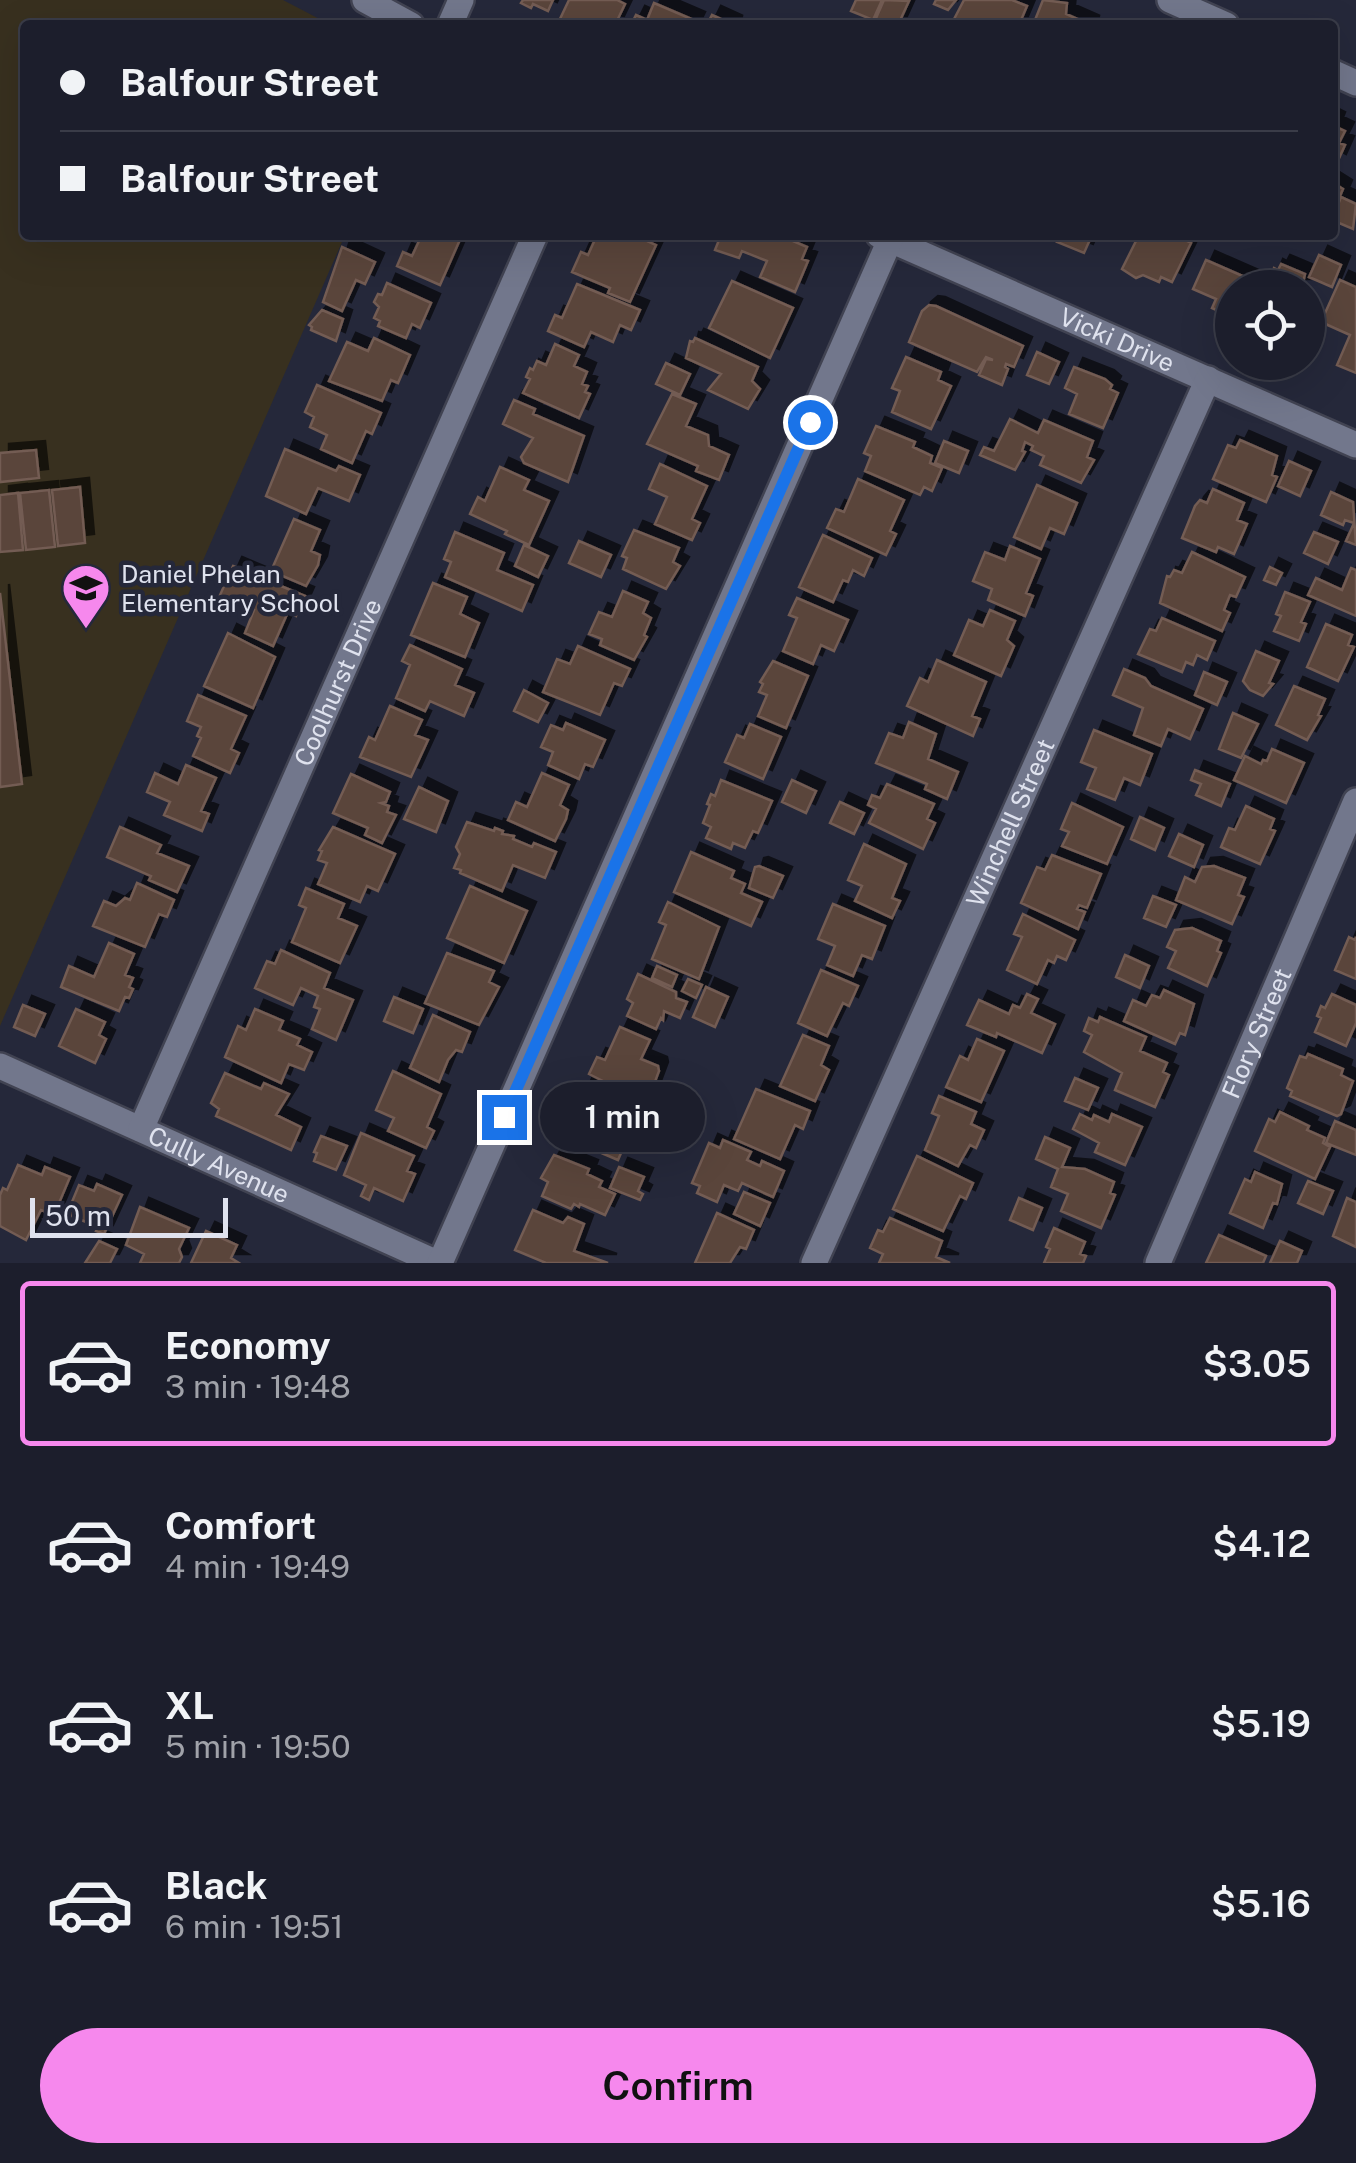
<!DOCTYPE html>
<meta charset="utf-8">
<style>
body{margin:0;font-family:"Public Sans",sans-serif;background:#252734;color:#f1f3f6;height:100vh;display:flex;flex-direction:column;font-size:38px;white-space:nowrap}
*{box-sizing:border-box;margin:0}
p{font-size:32px;color:#a0a2a9}
.icon{flex:none;width:55px;height:55px;fill:none;stroke:currentColor;stroke-width:2;stroke-linecap:round;stroke-linejoin:round}
.map{position:relative;height:1263px;overflow:hidden}
.drawer{display:flex;flex-direction:column;background:#1c1e2c;flex:1}
.drawer>*{flex:none}
.guide{position:absolute;left:20px;top:20px;width:1318px;height:220px;border-radius:10px;box-shadow:0 10px 40px #0002,0 0 0 2px #3a3c48;display:grid;align-content:center;height:220px;padding:0 40px;background:#1c1e2c}
.tools{position:absolute;left:1215px;top:270px;display:grid;gap:20px}
.tools a{display:grid;place-items:center;width:110px;height:110px;border-radius:50%;background:#1c1e2c;box-shadow:0 10px 40px #0002,0 0 0 2px #3a3c48;font-size:50px}
.scale{position:absolute;left:30px;bottom:25px;width:198px;box-sizing:border-box;padding-left:10px;border:5px solid #dfe2ee;border-top:0;font-size:28px;line-height:35px;white-space:nowrap;color:#dfe2ee;-webkit-text-stroke:8px #25283a;paint-order:stroke}
.end{position:absolute;width:45px;height:45px;margin:-22px;border:12px solid #1a73e8;background:#fff;box-shadow:0 0 0 5px #fff}
.from{border-radius:50%}
.bubble{position:absolute;height:70px;border-radius:35px;background:#1c1e2c;box-shadow:0 10px 40px #0002,0 0 0 2px #3a3c48;font-size:32px;font-weight:600;line-height:70px;text-align:center}
.guide b{display:flex;align-items:center;gap:35px;height:95px;font-size:38px}
.guide b+b{border-top:2px solid #3a3c48}
.guide i{width:25px;height:25px;background:#f1f3f6}
ul{padding:18px 0 0;list-style:none}
li{display:flex;align-items:center;gap:30px;height:165px;margin:0 20px 15px;padding:0 20px;border:5px solid transparent;border-radius:10px}
li div{flex:1}
li b{display:block;font-size:38px}
li em{font-style:normal;font-weight:600}
li.on{border-color:#f688ed}
li>.icon{width:90px;height:90px;stroke-width:1.5}
.primary-button{display:flex;gap:20px;margin-top:auto;padding:20px 40px}
.primary-button a{flex:1;height:115px;border-radius:60px;background:#f688ed;color:#111;font-size:40px;font-weight:600;line-height:115px;text-align:center}
.map>svg:first-child{display:block}
.education{fill:#38301f}
.building{fill:#5a443b;stroke:#735c53;stroke-width:2.5;filter:url(#shadow)}
.lines{fill:none;stroke-linecap:round;stroke-linejoin:round}
.minor-casing{stroke:#414352;stroke-width:30}
.minor{stroke:#72778c;stroke-width:25}
.route{stroke:#1a73e8;stroke-width:12}
.labels{text-anchor:middle;stroke-width:9;stroke-linejoin:round;paint-order:stroke}
.street-label{font-size:25px;fill:#dfe2ee;stroke:#25283a}
.poi-label{font-size:25px;fill:#dfe2ee;stroke:#25283a;text-anchor:start}
</style>
<div class="map">
<svg width="1356" height="1263" viewBox="0 0 1356 1263">
<defs>
<filter id="shadow"><feDropShadow dx="9" dy="-9" stdDeviation="0" flood-color="#0009"/></filter>
</defs>
<rect width="100%" height="100%" fill="#25283a"/>
<path class="education" d="M0 0H283L331 25H25V235H345L0 1026Z"/>
<path class="building" d="M523 0H553L548 11 533 4 531 8 521 3Z
M569 0H617L625 4 615 25 589 22 587 25H573L560 19Z
M856 0H882L873 20 851 11Z
M884 0 909 1 898 25H873Z
M936 0H956L948 10 934 4Z
M964 0H1012L1027 6 1019 25H951Z
M1043 0 1067 3 1066 14 1091 25H1033Z
M654 3 696 21 694 25H631L636 15 647 20Z
M712 15 734 25H707Z
M1332 119 1336 121 1334 126 1345 131 1339 143 1345 145 1337 163 1332 160Z
M1332 182 1343 189 1333 213H1332Z
M1341 197 1356 204 1353 229 1332 220Z
M405 235H462L440 285 397 266 403 252 412 256 419 241Z
M597 235H634L656 245 630 302 608 293 610 288 572 272 581 252 588 255Z
M721 235H779L807 247 802 259 808 261 795 292 760 277 767 261 742 251 739 258 715 250Z
M1061 235H1092L1084 253 1057 242Z
M1139 235H1180L1179 237 1191 243 1172 282 1161 277 1159 282 1143 275 1136 278 1122 269Z
M342 247 375 262 365 284 356 280 342 311 323 302Z
M1319 255 1341 265 1332 287 1309 277Z
M1206 260 1254 281 1251 288H1232V317L1212 308 1216 299 1193 289Z
M1281 264 1305 274 1302 288H1266L1274 268 1278 270Z
M1340 280 1356 287V373L1337 365 1350 335 1321 322Z
M732 281 793 308 770 358 709 328Z
M387 283 431 303 420 328 412 324 406 338 378 326 380 321 374 318 379 307 374 302 378 294 382 295Z
M577 284 640 310 631 330 620 325 613 342 591 332 584 347 548 331 555 315 562 318Z
M936 306 1023 346 1014 367 1006 364 1005 367 1008 369 1002 385 979 375 986 359 993 360 986 357 977 372 909 342 922 311 929 305Z
M322 310 343 319 336 341 311 330 312 327 309 325Z
M374 338 410 355 398 383 391 380 382 401 329 381 347 342 368 351Z
M695 338 758 367 752 381 760 389 748 409 708 390 721 374 686 358 690 341 693 342Z
M555 344 579 355 574 366 587 372 582 384 588 386 585 392 590 394 579 418 523 393 530 379 526 377 530 368 533 370 537 361 546 365Z
M1037 352 1059 362 1049 384 1027 375Z
M906 357 941 372 938 380 951 386 931 429 892 412 900 391 892 388Z
M666 363 690 374 680 395 656 384Z
M1074 367 1105 379 1112 385 1110 389 1118 393 1103 428 1069 414 1077 394 1065 388Z
M317 385 381 413 372 434 366 431 352 463 321 449 327 435 310 427 314 417 305 412Z
M672 394 696 404 686 426 708 435 709 446 729 455 719 480 696 471 698 466 647 444Z
M514 400 535 409 533 414 584 436 568 482 524 463 521 457 533 438 503 424Z
M1010 419 1038 433 1044 420 1093 441 1087 457 1094 460 1081 483 1040 465 1044 456 1031 450 1033 446 1025 442 1022 451 1025 452 1015 470 980 455 984 447 994 451Z
M876 426 915 442 913 447 932 456 930 463 942 468 932 491 924 487 920 495 865 471 871 456 864 453Z
M1240 440 1277 456 1272 475 1277 477 1266 502 1213 479 1228 445 1236 448Z
M944 441 968 451 959 473 935 463Z
M285 449 336 471 339 466 360 475 349 501 318 488 306 514 266 496Z
M36 450 39 478 0 482V453Z
M1289 461 1311 471 1300 496 1278 486Z
M660 464 707 486 692 519 700 523 692 540 655 524 667 497 649 489Z
M500 467 529 480 524 490 549 501 529 545 505 534 507 531 470 514 478 497 485 501Z
M858 479 904 500 890 531 896 534 886 555 827 528 836 509 844 512Z
M1037 485 1077 503 1064 534 1050 528 1041 549 1014 537Z
M80 487 85 543 58 546 52 490Z
M1213 489 1244 503 1237 520 1247 524 1234 554 1218 547 1216 552 1182 538 1195 506 1200 500 1207 503Z
M49 490 55 547 26 550 20 493Z
M1331 492 1353 502 1356 545 1346 541 1354 523 1345 520 1343 525 1321 515Z
M18 493 23 550 0 552V495Z
M294 519 320 530 311 551 320 555 318 565 306 586 271 571Z
M634 530 679 548 673 562 680 566 666 589 623 569 627 558 622 556Z
M455 532 504 553 497 570 533 585 522 611 445 577 451 562 444 559Z
M1314 532 1338 542 1328 564 1304 553Z
M823 535 872 558 864 576 853 570 848 582 843 580 833 602 799 587Z
M579 541 611 555 601 577 569 563Z
M524 545 548 556 538 577 515 566Z
M1010 546 1040 559 1026 593 1033 596 1025 616 988 600 992 589 973 581 985 552 1005 560Z
M1192 552 1245 577 1236 597 1230 595 1224 610 1230 613 1222 631 1160 603 1167 576 1170 577 1174 570 1182 573Z
M233 566 305 596 296 616 288 612 273 646 245 633 254 610 220 595Z
M1270 567 1282 573 1276 585 1264 580Z
M1351 568 1356 570V616L1308 595 1316 578 1342 590Z
M433 583 467 597 460 614 479 623 465 657 411 635Z
M623 591 648 602 643 613 651 618 644 635 647 637 634 660 600 645 602 639 589 634 599 612 612 617Z
M1285 592 1310 602 1301 622 1306 624 1299 641 1274 631 1281 616 1276 614Z
M0 593 22 784 0 787Z
M797 598 848 620 834 651 821 645 813 664 783 651 797 618 789 615Z
M990 610 1015 621 1007 640 1014 646 1001 676 954 655 969 620 983 626Z
M1162 618 1215 641 1207 660 1197 655 1193 665 1186 662 1182 672 1138 654 1150 629 1156 631Z
M1326 624 1352 635 1348 645 1354 647 1338 681 1307 667Z
M228 633 275 657 253 708 204 686Z
M410 645 462 669 455 685 474 693 464 716 430 701 425 711 396 698 410 665 402 661Z
M578 646 630 669 622 686 614 683 600 715 543 692 557 659 570 664Z
M1256 651 1279 661 1269 683 1273 684 1263 696 1250 690 1243 681Z
M937 660 986 682 972 716 980 719 973 736 907 706 920 678 928 682Z
M773 661 808 676 786 728 758 716 767 695 759 692 763 684 760 682Z
M1124 669 1145 678 1151 686 1203 709 1190 739 1168 729 1161 746 1134 735 1143 708 1113 695Z
M1204 672 1227 682 1217 705 1195 695Z
M1294 686 1325 699 1318 715 1321 716 1307 740 1276 725Z
M524 690 548 703 538 722 514 711Z
M198 695 246 716 231 749 239 753 230 773 193 756 201 738 197 736 201 727 187 721Z
M390 706 422 720 415 735 428 740 411 777 360 757 369 737 375 740Z
M1233 713 1258 724 1241 758 1219 749Z
M909 722 936 734 928 759 958 772 947 799 925 789 927 784 876 763 889 733 903 738Z
M566 723 605 740 593 767 585 764 579 779 548 765 553 752 541 747 551 725 563 730Z
M750 724 781 737 763 779 725 762 737 735 744 738Z
M1094 730 1152 754 1140 785 1124 778 1115 800 1087 789 1096 768 1081 762Z
M1272 749 1304 763 1286 803 1234 780 1245 756 1261 764 1263 760 1267 761Z
M186 765 216 778 201 811 209 814 202 831 164 815 170 802 147 792 155 773 178 784Z
M1195 770 1230 784 1221 806 1196 795 1201 784 1191 780Z
M542 773 569 785 560 805 568 810 566 819 555 841 508 820 516 802 527 807Z
M351 774 390 792 386 802 381 803 389 806 387 812 396 815 382 843 365 835 368 828 333 813Z
M721 780 772 801 758 833 753 831 745 848 733 843 731 849 706 838 711 827 703 823 710 805 707 804 711 794 715 796Z
M792 780 816 791 806 813 782 802Z
M887 784 934 804 927 819 935 823 923 849 869 823 876 809 868 805 872 795 880 798Z
M419 787 448 801 436 832 404 819Z
M840 802 864 813 854 834 830 823Z
M1072 803 1123 827 1107 864 1062 846 1069 832 1061 829Z
M1246 806 1274 819 1270 829 1275 831 1260 864 1221 847 1229 828 1235 830Z
M1140 817 1164 828 1155 850 1131 839Z
M467 822 494 831 495 828 503 831 502 834 514 836 513 839 532 847 534 843 556 852 545 878 513 865 502 891 460 873 461 870 454 868 460 854 456 847Z
M120 827 161 845 157 853 189 866 177 892 149 880 151 876 107 857Z
M333 827 395 854 378 891 367 886 360 902 318 884 327 863 318 860 322 851 319 850Z
M1179 834 1203 845 1194 867 1169 856Z
M864 844 906 864 892 898 900 901 892 918 855 901 862 886 848 880Z
M691 852 734 871 731 878 745 884 741 893 762 902 751 926 674 892Z
M1052 855 1101 874 1087 908 1079 905 1077 909 1085 912 1078 929 1021 903 1037 867 1045 870Z
M759 866 783 876 773 898 749 888 755 867Z
M1214 866 1245 878 1238 895 1244 897 1232 924 1176 900 1185 877 1195 882 1202 867Z
M137 883 174 900 167 917 159 914 145 947 93 926 104 901 116 906 125 898 130 900Z
M470 886 527 911 504 963 447 938Z
M306 888 344 904 338 918 357 926 340 963 292 942 306 908 299 905Z
M1153 896 1176 905 1166 927 1144 918Z
M668 902 719 927 699 979 652 959 666 925 659 922Z
M833 904 885 926 872 959 862 955 853 976 827 965 835 946 818 939Z
M1023 914 1075 940 1066 960 1057 956 1054 963 1048 960 1037 984 1007 970 1022 937 1014 934Z
M1192 928 1221 941 1217 951 1221 953 1207 986 1168 968 1176 951 1167 947 1175 930Z
M1349 937 1355 940 1356 937V979L1335 970Z
M109 943 134 954 125 975 133 978 129 987 133 989 129 998 125 997 119 1011 61 987 69 966 94 977Z
M281 950 330 973 324 988 353 1000 336 1040 312 1029 320 1009 314 1007 318 996 301 988 293 1005 255 988 267 961 275 964Z
M447 953 494 971 489 982 499 987 479 1025 425 1003Z
M1125 955 1149 966 1140 988 1116 977Z
M657 966 677 975 672 987 652 978Z
M821 970 858 986 849 1006 843 1003 827 1036 798 1023Z
M638 974 676 992V998L687 1002 680 1018 664 1011 663 1020 661 1018 656 1029 627 1016 633 1003 627 999Z
M688 979 702 985 696 998 682 991Z
M706 987 728 997 715 1027 693 1017Z
M1164 990 1194 1004 1185 1035 1180 1033 1175 1044 1124 1021 1133 1000 1146 1006 1152 995 1160 998Z
M1027 994 1038 999 1031 1013 1055 1024 1042 1053 997 1033 996 1037 967 1025 979 1000 1009 1014 1013 1005 1020 1008Z
M1332 994 1356 1005V1023L1346 1046 1315 1032 1321 1018 1317 1016 1321 1006 1325 1008Z
M394 997 423 1009 413 1033 384 1021Z
M23 1005 45 1014 35 1036 14 1027Z
M76 1009 105 1022 99 1035 106 1039 95 1063 59 1046Z
M255 1009 283 1021 279 1030 300 1039 297 1045 312 1052 304 1070 289 1064 281 1083 225 1057 238 1026 246 1030Z
M433 1015 470 1032 462 1052 456 1050 448 1060 439 1082 410 1068Z
M1100 1017 1146 1037 1140 1051 1167 1063 1163 1072 1169 1075 1155 1107 1115 1090 1122 1073 1084 1052 1092 1035 1084 1031 1089 1018 1098 1022Z
M620 1027 650 1040 641 1059 658 1066 659 1071 647 1103 589 1074 597 1057 605 1060Z
M803 1035 829 1046 821 1065 829 1070 815 1101 780 1086Z
M977 1039 1004 1051 981 1102 946 1087 960 1056 968 1060Z
M1308 1054 1343 1069 1341 1075 1353 1081 1341 1114 1337 1116 1290 1096 1292 1091 1287 1088 1300 1056 1306 1058Z
M393 1071 441 1094 427 1127 434 1131 426 1148 388 1131 394 1118 376 1110Z
M225 1073 261 1089 264 1083 289 1094 276 1115 301 1127 291 1150 216 1116 219 1109 211 1103Z
M1075 1078 1098 1088 1088 1110 1065 1101Z
M584 1085 619 1100 615 1110 651 1125 642 1145 627 1139 618 1160 571 1140 579 1121 571 1116Z
M756 1089 810 1111 803 1129 795 1125 780 1159 734 1139Z
M939 1096 976 1112 971 1124 984 1130 976 1148 970 1145 958 1166 925 1150 939 1116 932 1113Z
M1280 1112 1309 1126 1307 1130 1325 1138 1323 1143 1330 1147 1315 1179 1255 1151 1269 1119 1275 1122Z
M1080 1114 1092 1120 1094 1115 1109 1122 1112 1114 1142 1127 1125 1165 1095 1152 1099 1143 1073 1129Z
M1335 1121 1356 1130V1155L1326 1143Z
M361 1133 414 1156 407 1171 415 1174 403 1201 374 1188 369 1200 361 1196 366 1185 344 1175Z
M321 1136 347 1146 336 1170 314 1161 317 1153 314 1152Z
M1045 1137 1070 1148 1062 1167 1085 1169 1114 1182 1110 1193 1115 1195 1101 1228 1061 1211 1068 1194 1051 1187 1058 1169 1036 1159Z
M723 1140 751 1152 747 1160 760 1166 762 1161 784 1171 773 1197 742 1183 738 1191 724 1185 717 1202 697 1193 700 1186 692 1183 709 1143 720 1148Z
M554 1155 589 1169 587 1174 602 1181 599 1187 615 1194 605 1215 580 1204 579 1207 574 1204 571 1209 542 1196 548 1182 541 1178Z
M917 1156 973 1183 966 1199 960 1196 943 1231 893 1209Z
M18 1165 42 1175 45 1167 70 1177 54 1215 41 1210 26 1240 0 1226V1195L3 1188 7 1190Z
M619 1167 644 1177 638 1191 643 1194 640 1200 610 1188Z
M1255 1172 1282 1184 1277 1204 1273 1203 1263 1228 1230 1213 1245 1179 1251 1182Z
M1308 1181 1333 1191 1323 1214 1298 1203Z
M97 1184 122 1195 104 1234 96 1231 98 1227 67 1214 79 1185 94 1191Z
M744 1192 770 1203 760 1226 734 1214Z
M1019 1198 1042 1208 1033 1230 1010 1220Z
M1347 1198 1356 1202V1247L1333 1236Z
M140 1207 189 1228 179 1249 182 1257 179 1263H140L144 1254 126 1245Z
M533 1210 563 1223 568 1217 584 1224 574 1251 608 1263H546L515 1250Z
M717 1213 754 1230 746 1249 740 1247 730 1263H695Z
M890 1218 942 1241 936 1257 950 1263H879L883 1254 870 1248 878 1230 883 1232Z
M1054 1228 1085 1242 1080 1254 1086 1256 1083 1263H1044L1050 1249 1046 1247Z
M206 1231 237 1245 231 1258 239 1263H191Z
M1219 1235 1266 1256 1263 1263H1206Z
M99 1241 117 1249 110 1263H85Z
M1280 1241 1302 1251 1297 1263H1270Z"/>
<g class="lines">
<g class="minor-casing">
<g id="minor">
<path d="M365 0 411 25"/>
<path d="M1170 0 1226 25"/>
<path d="M450 25 461 0"/>
<path d="M1332 72 1356 83"/>
<path id="s1" d="M879 235 1356 445"/>
<path id="s2" d="M0 1066 437 1263"/>
<path id="s3" d="M141 1129 535 235"/>
<path d="M440 1263 890 240"/>
<path id="s4" d="M814 1263 1208 379"/>
<path id="s5" d="M1158 1263 1356 801"/>
</g>
</g>
<use href="#minor" class="minor"/>
</g>
<g class="lines">
<path class="route" d="M504 1117 810 422"/>
</g>
<defs>
<g id="school-pin" transform="scale(2.5)"><path d="M0 17L-7.5 6A9.5 9.5 0 1 1 7.5 6Z" fill="#f688ed" stroke="#25283a"/><path d="M0-5L7-2L0 1L-7-2ZM-4 1L0 2.5L4 1V4Q0 6-4 4Z" fill="#111"/></g>
</defs>
<g fill-rule="evenodd">
<use href="#school-pin" x="86" y="588"/>
</g>
<g class="labels">
<g class="street-label">
<text dy="9" stroke="none"><textPath href="#s1" startOffset="260">Vicki Drive</textPath></text>
<text dy="9" stroke="none"><textPath href="#s3" startOffset="488">Coolhurst Drive</textPath></text>
<text dy="9" stroke="none"><textPath href="#s4" startOffset="482">Winchell Street</textPath></text>
<text dy="9" stroke="none"><textPath href="#s5" startOffset="250">Flory Street</textPath></text>
<text dy="9" stroke="none"><textPath href="#s2" startOffset="240">Cully Avenue</textPath></text>
</g>
<g class="poi-label">
<text x="121" y="583">Daniel Phelan<tspan x="121" dy="29">Elementary School</tspan></text>
</g>
</g>
</svg>
<div class="tools">
<a><svg class="icon" aria-label="locate" viewBox="0 0 24 24"><circle cx="12" cy="12" r="6"/><path d="M12 2v4M12 18v4M2 12h4M18 12h4"/></svg></a>
</div>
<div class="scale">50 m</div>
<i class="end from" style="left:810px;top:422px"></i>
<i class="end" style="left:504px;top:1117px"></i>
<div class="bubble" style="left:540px;top:1082px;width:165px">1 min</div>
<div class="guide">
<b><i class="from"></i>Balfour Street</b>
<b><i></i>Balfour Street</b>
</div>
</div>
<section class="drawer">
<ul>
<li class="on"><svg class="icon" aria-label="car" viewBox="0 0 24 24"><path d="M5 17H2v-5l4-1 3-4h7l3 4 3 1v5h-3M9 17h6M6 11h13"/><circle cx="7" cy="17" r="2"/><circle cx="17" cy="17" r="2"/></svg><div><b>Economy</b><p>3 min · 19:48</p></div><em>$3.05</em></li>
<li><svg class="icon" aria-label="car" viewBox="0 0 24 24"><path d="M5 17H2v-5l4-1 3-4h7l3 4 3 1v5h-3M9 17h6M6 11h13"/><circle cx="7" cy="17" r="2"/><circle cx="17" cy="17" r="2"/></svg><div><b>Comfort</b><p>4 min · 19:49</p></div><em>$4.12</em></li>
<li><svg class="icon" aria-label="car" viewBox="0 0 24 24"><path d="M5 17H2v-5l4-1 3-4h7l3 4 3 1v5h-3M9 17h6M6 11h13"/><circle cx="7" cy="17" r="2"/><circle cx="17" cy="17" r="2"/></svg><div><b>XL</b><p>5 min · 19:50</p></div><em>$5.19</em></li>
<li><svg class="icon" aria-label="car" viewBox="0 0 24 24"><path d="M5 17H2v-5l4-1 3-4h7l3 4 3 1v5h-3M9 17h6M6 11h13"/><circle cx="7" cy="17" r="2"/><circle cx="17" cy="17" r="2"/></svg><div><b>Black</b><p>6 min · 19:51</p></div><em>$5.16</em></li>
</ul>
<div class="primary-button"><a>Confirm</a></div>
</section>
